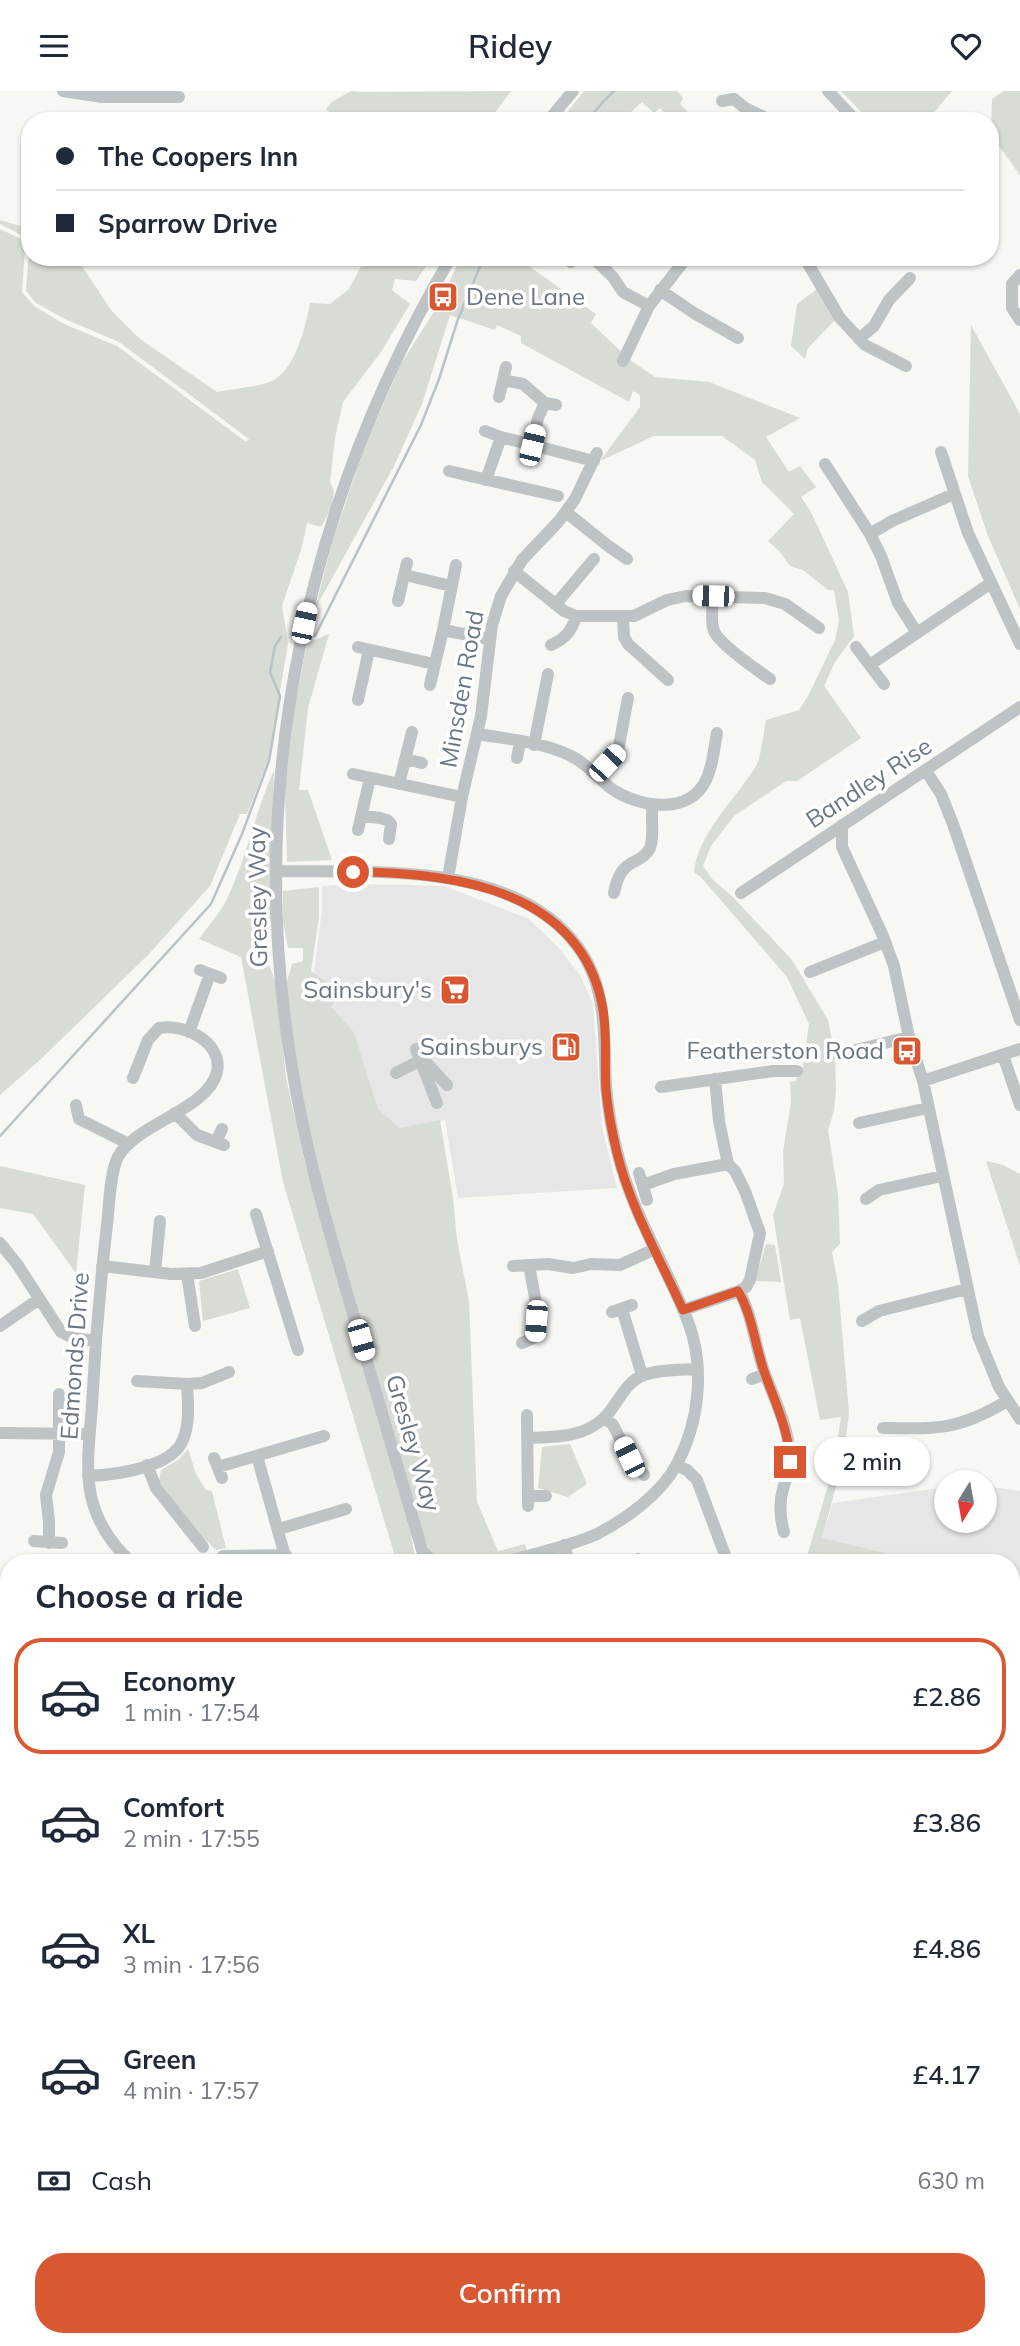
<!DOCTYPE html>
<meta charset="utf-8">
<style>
body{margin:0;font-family:Mulish,sans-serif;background:#f6f6f7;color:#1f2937;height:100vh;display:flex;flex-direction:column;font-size:26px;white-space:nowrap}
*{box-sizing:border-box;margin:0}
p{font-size:23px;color:#747a83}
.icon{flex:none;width:38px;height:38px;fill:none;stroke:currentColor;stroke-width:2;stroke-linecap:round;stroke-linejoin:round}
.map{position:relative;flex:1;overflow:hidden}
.sheet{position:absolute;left:0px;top:1463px;width:1020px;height:793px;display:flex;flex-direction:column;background:#fff;border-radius:28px 28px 0 0;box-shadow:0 2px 5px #0004}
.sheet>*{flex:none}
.hud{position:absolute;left:21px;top:21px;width:978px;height:154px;border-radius:28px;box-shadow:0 2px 5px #0004;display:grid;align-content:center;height:154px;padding:0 35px;background:#fff}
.needle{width:46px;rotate:191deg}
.controls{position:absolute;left:934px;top:1379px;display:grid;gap:14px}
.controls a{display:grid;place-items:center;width:63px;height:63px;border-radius:50%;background:#fff;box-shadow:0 2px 5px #0004;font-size:35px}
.end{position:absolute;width:32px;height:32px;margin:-16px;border:9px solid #d95832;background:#fff;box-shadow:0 0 0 4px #fff}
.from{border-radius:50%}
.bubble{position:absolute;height:49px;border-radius:24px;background:#fff;box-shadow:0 2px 5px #0004;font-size:23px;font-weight:600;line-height:49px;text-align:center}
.car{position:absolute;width:21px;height:42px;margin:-21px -10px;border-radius:9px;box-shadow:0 0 5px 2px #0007;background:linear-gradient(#fff 24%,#345 0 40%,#fff 0 76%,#345 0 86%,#fff 0)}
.hud b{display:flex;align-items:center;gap:24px;height:66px;font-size:26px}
.hud b+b{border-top:2px solid #e0e1e3}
.hud i{width:18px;height:18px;background:#1f2937}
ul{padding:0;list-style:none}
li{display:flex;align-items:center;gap:21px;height:116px;margin:0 14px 10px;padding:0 21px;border:4px solid transparent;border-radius:28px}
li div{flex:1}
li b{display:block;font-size:26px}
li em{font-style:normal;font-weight:600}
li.on{border-color:#d95832}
li>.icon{width:63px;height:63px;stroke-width:1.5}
h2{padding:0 35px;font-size:32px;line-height:84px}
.pay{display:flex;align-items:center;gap:18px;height:77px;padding:0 35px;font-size:26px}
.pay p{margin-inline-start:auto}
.cta{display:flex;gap:14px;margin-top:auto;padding:14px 35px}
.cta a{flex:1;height:80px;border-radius:28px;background:#d95832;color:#fff;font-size:28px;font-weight:600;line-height:80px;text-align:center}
header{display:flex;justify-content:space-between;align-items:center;height:91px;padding:0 35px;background:#fff;font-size:32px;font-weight:600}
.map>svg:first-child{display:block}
.built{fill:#e5e6e5}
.green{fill:#d7dcd4}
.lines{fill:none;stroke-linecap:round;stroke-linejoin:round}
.stream{stroke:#b8c3c7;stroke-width:2.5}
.minor{stroke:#bec3c6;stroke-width:12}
.route{stroke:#d95832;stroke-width:9}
.labels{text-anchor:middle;stroke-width:7;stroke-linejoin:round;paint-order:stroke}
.poi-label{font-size:24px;fill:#687783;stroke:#fff;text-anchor:end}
.street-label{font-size:24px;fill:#687783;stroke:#fff}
</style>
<header><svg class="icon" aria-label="menu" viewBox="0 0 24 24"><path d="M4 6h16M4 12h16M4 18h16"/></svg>Ridey<svg class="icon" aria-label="heart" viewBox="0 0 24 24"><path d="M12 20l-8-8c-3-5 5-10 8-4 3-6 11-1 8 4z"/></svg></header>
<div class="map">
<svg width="1020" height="2255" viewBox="0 0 1020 2255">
<rect width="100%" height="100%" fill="#f7f7f4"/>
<path class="built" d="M360 793 444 795 529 828 559 857 580 884 593 913 602 1036 617 1097 458 1107 445 1029 400 1037 378 1018 354 941 331 916 343 901 314 881 322 818V795Z
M985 1395 1020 1400V1787L1012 1786V1472H814L833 1412 947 1396V1430H985Z"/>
<path class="green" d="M351 0 363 1 511 0 489 30H339L326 18 332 11Z
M584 0H677L683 7 680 13 697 30H678L674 25 670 28 660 17 654 22 642 11 621 30H560Z
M841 0H952L927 30H870Z
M1004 0H1020V84L991 44 992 8Z
M0 129 30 138V166H76L111 219 140 248 217 301C232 298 258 296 272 290 295 279 306 235 310 212L330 213 349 198 366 166H432L416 190 395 188 392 199 410 213 381 261 343 311 335 347 330 391 334 400 332 417 321 436 307 432 301 459 282 515 288 553 268 670 247 723H240L210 795 148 864 42 967 0 1004V138L21 148 25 159 22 201 34 215 64 233 117 255 246 351 249 348 119 251 65 228 36 212 26 200 29 159 25 146 0 133Z
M461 166H529L526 173 596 223 591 232 630 269 655 286 709 291 800 327 766 346 789 381 800 375 816 396 801 406 811 421 848 501 854 545 835 571 824 595 861 647 797 690H786L734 725 711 755 703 775 713 789 732 805 792 869 828 929 835 964 836 998 834 1020 828 1039 838 1103 840 1153 832 1161 838 1193 849 1322 843 1370 822 1447 927 1472H805L833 1378 841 1326 820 1329 800 1227 790 1229 773 1124 784 1093 783 1061 791 1011 790 991 796 990 798 979 803 976 809 933 787 886 700 785 694 782C697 744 735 708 755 677 762 665 763 643 766 629L799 619 808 605 835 549 839 530 834 499H828L803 479 790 475 780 461 768 450 794 423 762 391 755 369 722 345H654L600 370 640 316V304L633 300 629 311 521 252V245L497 234 495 239 450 224 422 313 394 375 315 518 332 452 365 354 401 273 440 211Z
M817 198 835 229 808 257 805 268 791 255 797 213Z
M971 234 1020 323V518L988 445 968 385Z
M329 543 308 617 299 699H308L332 769 287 771 285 699 294 619 307 552Z
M274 679 271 828 268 842 264 846 263 859 276 892 286 987 304 1068 409 1433 416 1472H397L283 1091 241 866 199 848C208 835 220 822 227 808 247 766 255 721 274 679Z
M319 796V826L311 880 343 901 331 916 354 941 378 1018 400 1037 440 1029 453 1107 457 1149 469 1210 477 1411 498 1460 525 1453 527 1460 484 1472H439L426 1453 333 1139 311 1049 300 999 286 894 292 873 303 870V857H288L283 831V800Z
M986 1070 1003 1074 1020 1083V1175Z
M0 1075 85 1094 76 1182 33 1123 0 1117Z
M766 1153 775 1154 781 1191 755 1190Z
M238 1178 250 1217 203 1230 199 1190Z
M570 1353 587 1393 568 1406 538 1397 542 1356Z
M188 1358 196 1383 206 1399 212 1400 226 1457 216 1459 186 1430 159 1390 161 1379 178 1369Z
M1012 1515 1020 1517V1579L1012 1577Z
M1012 2103 1020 2106V2132L1012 2140Z
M9 2142V2247H249L246 2255H0V2146Z
M1020 2164V2200L1012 2201V2165Z
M609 2247H720L719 2255H614L607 2251Z
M796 2247H964V2255H799Z"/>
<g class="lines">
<path class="stream" d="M587 30 602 12 614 0
M315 545 421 334 439 288 458 228 484 166
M0 1045 211 813 242 743 269 670 280 605 270 581 275 555 281 546"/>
<path class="minor" d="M63 0 102 6H179
M828 0 856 30
M722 10 734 8 745 17 772 30
M548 30 573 0
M592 166 613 186 623 201 649 215
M804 166 840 227 865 254 906 275
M571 171 575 166
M1020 184 1012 193V217L1020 229
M660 199 694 222 738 247
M859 248 874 235 889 209 910 187
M623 270 649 215 687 166
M503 289 523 293 545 312 556 314
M499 306 506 276
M485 340 501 346 594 370
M532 354 538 327 545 312
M941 361 968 442 1020 553
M825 373 870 443 881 465 898 512 917 542
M449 380 558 405
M486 389 501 346
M566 421 607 454 627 468
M870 443 892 430 954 403
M456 474 443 539 489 548
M514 480 564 520 576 525H634L667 509 686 505 765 507 785 513 819 537
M405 484 451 495
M713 505C713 516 710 530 714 540 719 553 757 579 770 588
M398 510 407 472
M556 513 594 468
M623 526 624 546 628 553 668 589
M551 554C565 548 572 540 576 525
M358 556 434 573
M856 556 884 593
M871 573 991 492
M430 594 443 539
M358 609 369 559
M477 643C508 648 543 651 571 665 588 673 598 688 612 698 640 717 690 724 706 689 713 675 714 657 717 642
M534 654 548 583
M517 667 520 651
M405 668 422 672
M926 680 941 703 953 733 1020 929
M353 683 462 706
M597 683 618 660 628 607
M399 693 412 641
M362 725 380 727 387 729 391 733 389 748
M842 734V756L883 845 894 875 909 946 923 990 978 1245 999 1296 1020 1328
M358 739 370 687
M276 780C360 782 477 772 548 826 609 872 603 927 606 995 608 1018 612 1042 618 1064 633 1124 667 1176 689 1233 705 1278 699 1331 677 1373 661 1403 626 1428 597 1443 568 1456 534 1462 504 1472
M448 787 462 706 481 625 492 534 501 505 522 469 559 430 575 408 597 362
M614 802C616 793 618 784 625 777 633 769 644 769 650 757 655 744 650 727 653 713
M741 802 1020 616
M200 879 221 887
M810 881 885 851
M189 941 210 883
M416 958 437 1012
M840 963 909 946
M1003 964 1020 1014
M396 982 423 968 447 994
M715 988 719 1030 728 1073 735 1080 745 1100 760 1142 750 1189 746 1196 739 1200
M923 990 1020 958
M661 996 773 980H797
M76 1014 79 1028 129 1053
M175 1022 197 1044 224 1054
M859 1032 928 1017
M216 1051 222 1038
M639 1082 647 1109
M643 1094 674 1083 728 1073
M866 1108 879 1099 942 1085
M256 1123 298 1259
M0 1152 17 1173 61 1241 73 1247 96 1250
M102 1175 171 1183 201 1182 268 1160
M513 1175 548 1173 573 1177 591 1173 620 1174 655 1158
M155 1181 160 1130
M187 1183 195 1235
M622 1218 642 1284
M683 1219 739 1200C753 1226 755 1256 765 1283 775 1309 789 1338 790 1366 790 1378 786 1387 783 1398 779 1412 780 1427 784 1441
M612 1221 632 1214
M862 1230 879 1220 967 1198
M0 1235 39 1208
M522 1252 535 1246 536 1212 529 1174
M752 1288 765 1283
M137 1290 187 1293 202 1292 229 1281
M527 1324 528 1415
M605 1327 613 1334 629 1365 644 1384
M883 1337C938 1338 959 1339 1007 1310
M0 1342 90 1343
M527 1347C555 1346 583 1347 604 1327 618 1314 624 1291 644 1284 661 1278 681 1279 698 1278
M257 1365 287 1472
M214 1367 222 1387
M147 1374 156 1397 203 1456
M676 1374 687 1379 697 1389 728 1472
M218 1376 324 1345
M88 1385C114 1384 172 1377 183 1349 190 1332 188 1310 187 1293
M528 1405H546
M279 1438 346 1418
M34 1450 62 1452
M49 1452V1431L46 1404 59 1361V1303
M564 1454 569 1472
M223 1465 286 1464
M132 1472C112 1454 97 1431 91 1405 85 1376 90 1344 92 1314 95 1254 100 1194 107 1134 109 1117 110 1080 118 1066 135 1033 208 1019 217 981 223 951 184 932 159 937L148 949 133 987
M433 1472 422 1459C398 1379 375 1299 352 1219 328 1137 304 1055 291 970 245 690 308 409 451 166
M638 1472V1468
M0 1720 9 1725
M1012 1834H1020
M1012 1924H1020
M1012 2014H1020
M1012 2095 1020 2093
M0 2141 9 2135
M1012 2146 1020 2145
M377 2247 380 2255
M729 2247 731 2255
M471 2248 474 2255
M271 2255 274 2247
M335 2255 343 2247
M575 2255H597
M1019 2255 1020 2251"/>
</g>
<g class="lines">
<path class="route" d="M353 781C451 781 579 798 602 913 608 941 604 970 606 999 608 1020 612 1041 617 1062 630 1116 660 1168 683 1219L738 1200C753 1225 755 1256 765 1283 775 1311 789 1340 790 1371"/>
</g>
<defs>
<g id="bus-square" transform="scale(1.575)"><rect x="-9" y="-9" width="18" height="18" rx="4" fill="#d95832" stroke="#fff"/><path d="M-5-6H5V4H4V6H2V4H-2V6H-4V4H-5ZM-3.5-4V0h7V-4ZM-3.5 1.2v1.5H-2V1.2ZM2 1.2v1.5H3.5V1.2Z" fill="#fff"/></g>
<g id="supermarket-square" transform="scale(1.575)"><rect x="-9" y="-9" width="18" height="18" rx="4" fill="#d95832" stroke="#fff"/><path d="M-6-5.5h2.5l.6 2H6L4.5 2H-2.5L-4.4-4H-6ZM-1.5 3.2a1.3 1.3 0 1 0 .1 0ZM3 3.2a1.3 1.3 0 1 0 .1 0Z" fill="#fff"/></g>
<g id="fuel-square" transform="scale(1.575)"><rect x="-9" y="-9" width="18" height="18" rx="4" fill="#d95832" stroke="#fff"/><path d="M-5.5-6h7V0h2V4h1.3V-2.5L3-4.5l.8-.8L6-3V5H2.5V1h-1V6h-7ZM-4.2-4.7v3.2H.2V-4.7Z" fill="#fff"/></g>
</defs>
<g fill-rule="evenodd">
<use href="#bus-square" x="443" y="206"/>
<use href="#supermarket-square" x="455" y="899"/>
<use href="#fuel-square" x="566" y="956"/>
<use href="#bus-square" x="907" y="960"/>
</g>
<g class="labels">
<g class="poi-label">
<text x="466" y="214" text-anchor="start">Dene Lane</text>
<text x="432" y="907">Sainsbury's</text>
<text x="543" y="964">Sainsburys</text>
<text x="884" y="968">Featherston Road</text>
</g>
<g class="street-label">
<text transform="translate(462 598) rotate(-80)" y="8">Minsden Road</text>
<text transform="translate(869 692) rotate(-33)" y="8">Bandley Rise</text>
<text transform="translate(258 806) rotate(-91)" y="8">Gresley Way</text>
<text transform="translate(75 1265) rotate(-86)" y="8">Edmonds Drive</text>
<text transform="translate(413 1352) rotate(74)" y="8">Gresley Way</text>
</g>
</g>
</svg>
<div class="controls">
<a><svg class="needle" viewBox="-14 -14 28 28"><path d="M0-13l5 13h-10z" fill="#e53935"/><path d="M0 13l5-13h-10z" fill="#747a83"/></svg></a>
</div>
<i class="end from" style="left:353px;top:781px"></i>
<i class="end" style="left:790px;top:1371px"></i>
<div class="bubble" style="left:814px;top:1346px;width:116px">2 min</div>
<i class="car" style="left:532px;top:354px;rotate:13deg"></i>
<i class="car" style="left:713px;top:505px;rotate:271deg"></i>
<i class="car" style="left:304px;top:532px;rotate:12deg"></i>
<i class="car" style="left:607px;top:672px;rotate:43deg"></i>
<i class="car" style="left:536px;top:1230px;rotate:184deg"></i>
<i class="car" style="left:361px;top:1249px;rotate:164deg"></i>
<i class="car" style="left:629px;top:1366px;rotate:334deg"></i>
<div class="hud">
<b><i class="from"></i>The Coopers Inn</b>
<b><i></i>Sparrow Drive</b>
</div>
<section class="sheet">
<h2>Choose a ride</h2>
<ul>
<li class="on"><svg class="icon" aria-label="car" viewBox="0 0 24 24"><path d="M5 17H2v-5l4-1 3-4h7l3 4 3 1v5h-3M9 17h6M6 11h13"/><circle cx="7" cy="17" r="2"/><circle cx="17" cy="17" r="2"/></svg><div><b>Economy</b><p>1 min · 17:54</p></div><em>£2.86</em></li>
<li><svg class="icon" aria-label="car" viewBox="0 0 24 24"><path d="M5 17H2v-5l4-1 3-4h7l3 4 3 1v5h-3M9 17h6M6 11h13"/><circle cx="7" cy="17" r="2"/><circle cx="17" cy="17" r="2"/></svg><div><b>Comfort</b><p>2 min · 17:55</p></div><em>£3.86</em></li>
<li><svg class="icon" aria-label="car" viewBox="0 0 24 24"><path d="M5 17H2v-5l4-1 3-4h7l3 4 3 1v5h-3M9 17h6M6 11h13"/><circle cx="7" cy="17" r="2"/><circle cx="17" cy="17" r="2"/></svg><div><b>XL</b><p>3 min · 17:56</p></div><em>£4.86</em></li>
<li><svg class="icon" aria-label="car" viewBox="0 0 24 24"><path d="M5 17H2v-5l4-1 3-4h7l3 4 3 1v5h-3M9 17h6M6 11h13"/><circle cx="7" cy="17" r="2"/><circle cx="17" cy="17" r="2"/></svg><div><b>Green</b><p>4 min · 17:57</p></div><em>£4.17</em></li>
</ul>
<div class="pay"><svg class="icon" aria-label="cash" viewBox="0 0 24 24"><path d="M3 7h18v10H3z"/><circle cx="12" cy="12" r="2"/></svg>Cash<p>630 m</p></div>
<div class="cta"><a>Confirm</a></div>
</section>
</div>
